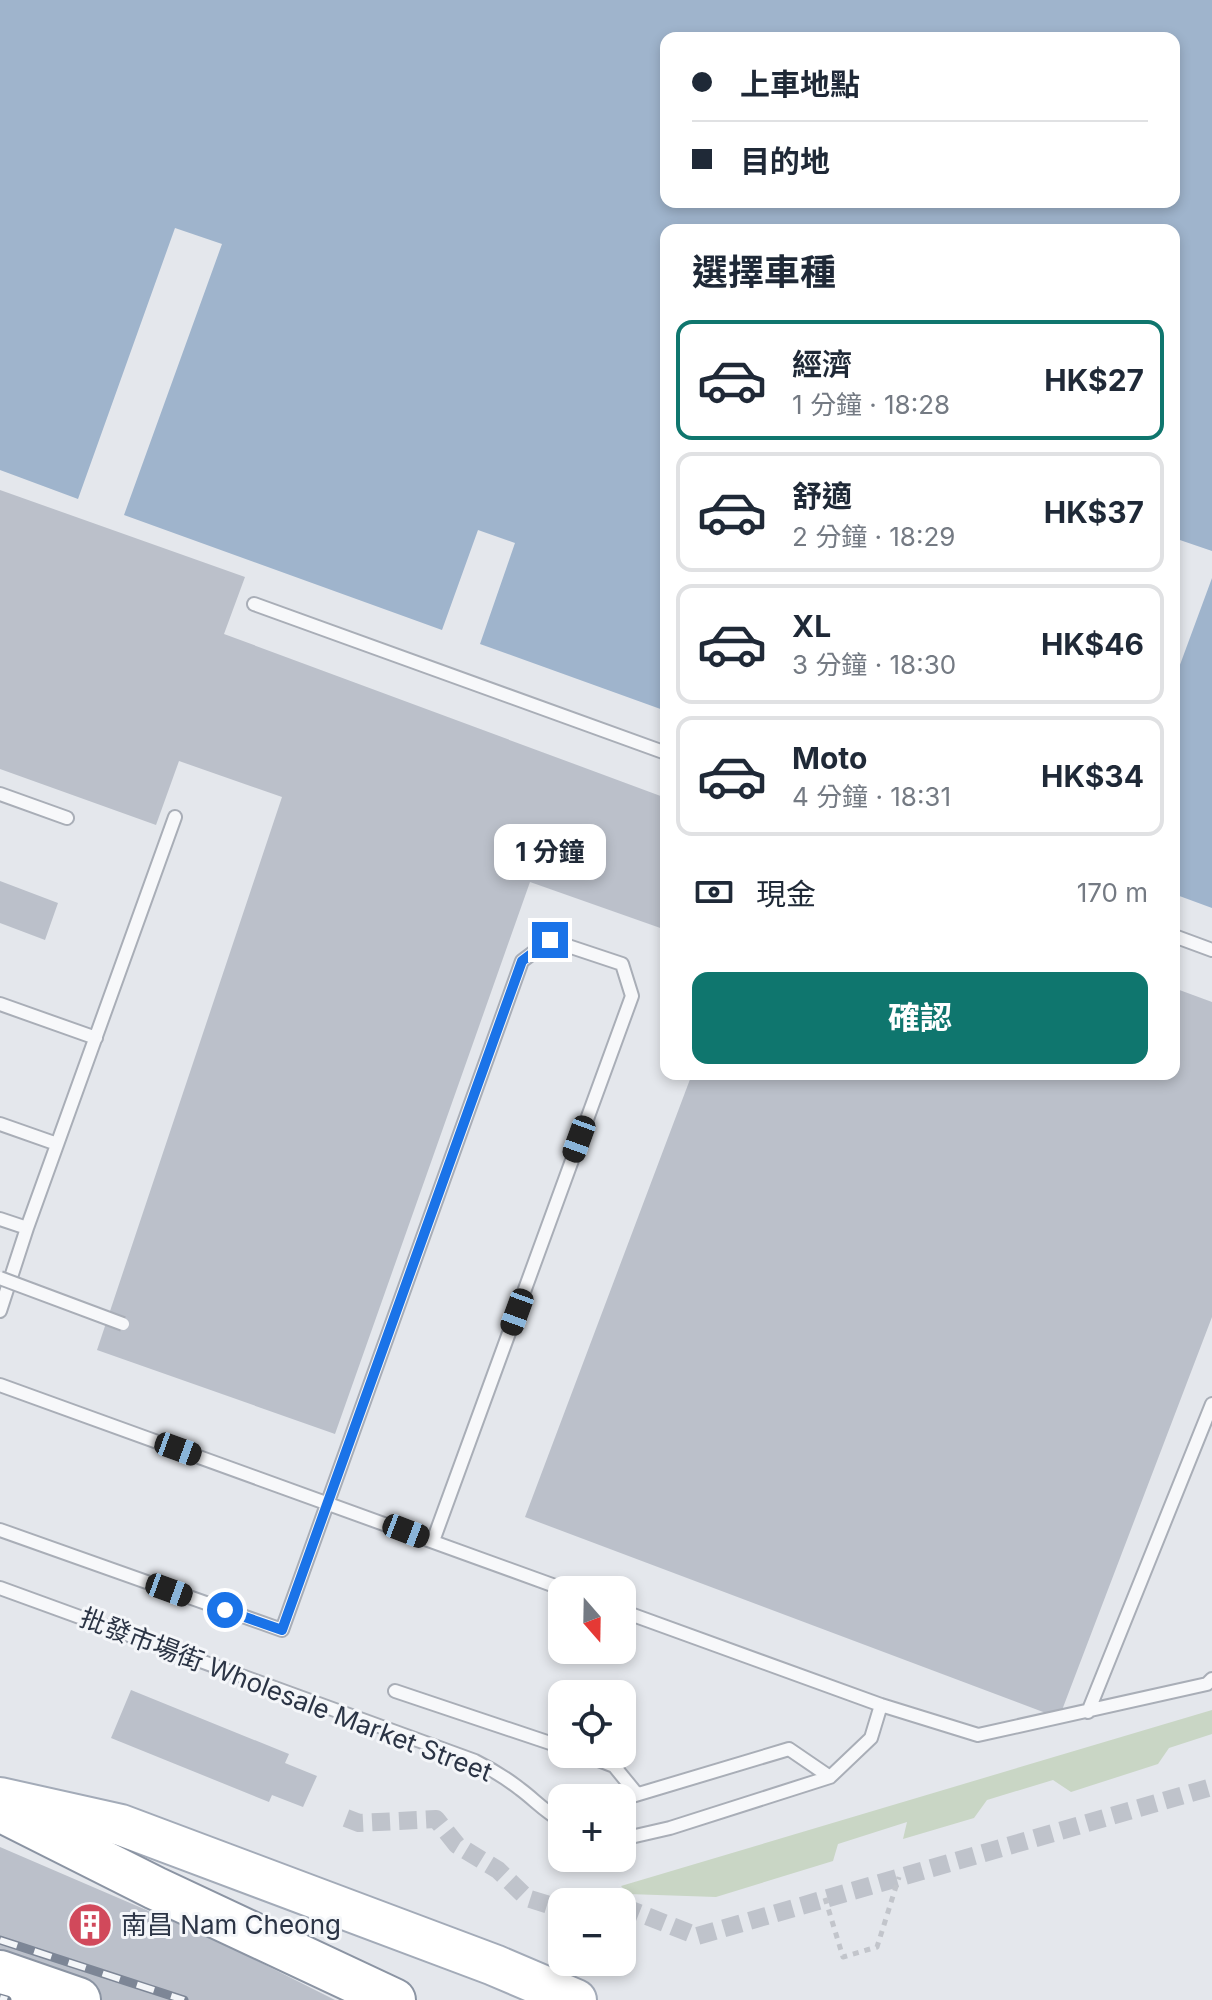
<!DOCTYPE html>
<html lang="zh-TW">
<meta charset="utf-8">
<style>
body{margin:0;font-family:Inter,"Noto Sans TC",sans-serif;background:#f6f6f7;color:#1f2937;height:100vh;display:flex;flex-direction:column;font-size:30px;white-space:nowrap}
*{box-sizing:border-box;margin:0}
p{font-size:26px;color:#747a83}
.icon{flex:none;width:44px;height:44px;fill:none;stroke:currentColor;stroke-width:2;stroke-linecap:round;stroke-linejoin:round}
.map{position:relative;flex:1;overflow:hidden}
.details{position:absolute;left:660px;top:224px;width:520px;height:856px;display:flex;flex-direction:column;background:#fff;border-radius:16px;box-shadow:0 4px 12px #0003}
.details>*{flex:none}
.banner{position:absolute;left:660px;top:32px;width:520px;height:176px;border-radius:16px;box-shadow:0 4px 12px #0003;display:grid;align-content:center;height:176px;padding:0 32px;background:#fff}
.needle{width:52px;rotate:160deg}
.buttons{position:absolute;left:548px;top:1576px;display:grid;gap:16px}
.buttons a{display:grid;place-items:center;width:88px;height:88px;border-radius:16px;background:#fff;box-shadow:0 4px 12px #0003;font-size:40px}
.end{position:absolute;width:36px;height:36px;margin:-18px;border:10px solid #1a73e8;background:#fff;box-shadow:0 0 0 4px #fff}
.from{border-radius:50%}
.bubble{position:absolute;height:56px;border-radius:16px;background:#fff;box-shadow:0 4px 12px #0003;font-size:26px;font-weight:700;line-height:56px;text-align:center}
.car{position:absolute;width:24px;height:48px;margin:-24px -12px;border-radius:10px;box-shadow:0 0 6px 2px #0007;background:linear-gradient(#222 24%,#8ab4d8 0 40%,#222 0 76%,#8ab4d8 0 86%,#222 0)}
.banner b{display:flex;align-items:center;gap:28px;height:76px;font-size:30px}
.banner b+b{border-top:2px solid #e0e1e3}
.banner i{width:20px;height:20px;background:#1f2937}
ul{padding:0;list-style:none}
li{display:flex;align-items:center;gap:24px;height:120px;margin:0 16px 12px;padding:0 16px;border:4px solid #e0e1e3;border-radius:16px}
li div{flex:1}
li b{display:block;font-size:30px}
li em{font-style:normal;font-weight:700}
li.current{border-color:#0f766e}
li>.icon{width:72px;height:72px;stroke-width:1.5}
h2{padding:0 32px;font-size:36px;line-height:96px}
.pay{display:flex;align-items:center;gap:20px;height:88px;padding:0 32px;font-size:30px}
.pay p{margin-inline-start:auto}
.action{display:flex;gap:16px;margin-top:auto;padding:16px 32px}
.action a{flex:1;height:92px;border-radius:16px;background:#0f766e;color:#fff;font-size:32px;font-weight:700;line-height:92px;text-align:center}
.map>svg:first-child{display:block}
.green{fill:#c9d6c5}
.water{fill:#9fb4cc;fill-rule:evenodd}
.building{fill:#bbc0ca}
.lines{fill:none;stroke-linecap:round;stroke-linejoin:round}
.pedestrian-tunnel{stroke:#bfc3cb;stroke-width:18;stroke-dasharray:18 9;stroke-linecap:butt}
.service-casing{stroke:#a9aeb7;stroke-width:16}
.primary-casing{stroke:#a3abb8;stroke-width:44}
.trunk-casing{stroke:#8b94a3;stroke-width:46}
.motorway-casing{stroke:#8b94a3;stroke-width:48}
.path{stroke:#c2c5cb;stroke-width:5;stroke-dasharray:6 6;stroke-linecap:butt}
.service{stroke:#f7f8fa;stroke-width:12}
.primary{stroke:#fff;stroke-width:40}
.trunk{stroke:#fff;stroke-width:42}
.motorway{stroke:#fff;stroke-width:44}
.rail-casing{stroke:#7d8696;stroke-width:9}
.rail{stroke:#f4f6f9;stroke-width:6;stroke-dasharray:18;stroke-linecap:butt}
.service-bridge-casing{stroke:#a9aeb7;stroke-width:16;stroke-linecap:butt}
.service-bridge{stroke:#f7f8fa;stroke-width:12}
.route{stroke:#1a73e8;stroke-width:10}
.labels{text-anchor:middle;stroke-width:6;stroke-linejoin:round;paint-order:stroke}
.street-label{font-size:26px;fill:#2b3445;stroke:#f4f6f9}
.poi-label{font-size:26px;fill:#2b3445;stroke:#f4f6f9;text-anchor:start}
</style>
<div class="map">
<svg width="1212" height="2000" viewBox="0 0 1212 2000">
<rect width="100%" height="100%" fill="#e4e7ec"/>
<path class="green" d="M1212 1710V1734L1169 1748 1158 1764 1071 1792 1053 1780 987 1800 974 1818 903 1839 907 1822 838 1844 833 1861 716 1897 628 1894 621 1886Z"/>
<path class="water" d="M0 0H1212V551L1174 538V230H666V711L480 644 515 543 478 530 442 630 124 515 222 244 175 228 78 499 0 470ZM666 38H1174V202H666Z
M1212 578V908L1174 894V681Z"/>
<path class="building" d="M0 490 245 577 224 634 666 798V930L530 882 335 1434 97 1350 282 797 179 761 156 825 0 769Z
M0 881 58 903 45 940 0 923Z
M1174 988 1212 1002V1317L1059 1718 525 1517 692 1074H1174Z
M131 1690 289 1754 285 1763 317 1776 303 1807 272 1795 269 1802 111 1738Z
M0 1847 216 1940 335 2000H0Z"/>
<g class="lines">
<path class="pedestrian-tunnel" d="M346 1818 359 1823 436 1819 457 1845 498 1870 527 1898 562 1909
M622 1910 629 1909 697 1936 1212 1787"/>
<g class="service-casing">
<path id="service" d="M254 604 666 753
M0 794 67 818
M1174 936 1212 950
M0 1004 96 1038
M0 1124 57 1144
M0 1219 27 1228 175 817
M0 1311 27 1228
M0 1385 566 1590
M0 1530 282 1630 522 961 550 940 622 964 632 996 433 1541
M0 1588 475 1761C491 1769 506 1778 520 1789 535 1800 545 1812 562 1821
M622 1611 881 1705 978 1735 1207 1684 1212 1679
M395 1691 562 1747
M1088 1712 1212 1404
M583 1754 614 1766 637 1794
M622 1799 789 1749 830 1777
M622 1839 670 1828 830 1777 871 1738 881 1705"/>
</g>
<g class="primary-casing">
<path id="primary" d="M0 1798 121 1825 494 1965 576 2000"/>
</g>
<g class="trunk-casing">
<path id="trunk" d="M0 1810 155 1888 394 2000"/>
</g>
<g class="motorway-casing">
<path id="motorway" d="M0 1973 78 2000"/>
</g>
<path class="path" d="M825 1898 843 1957 877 1947 899 1877"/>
<use href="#service" class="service"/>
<use href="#primary" class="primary"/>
<use href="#trunk" class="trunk"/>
<use href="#motorway" class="motorway"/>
<g class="rail-casing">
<path id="rail" d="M0 1940 184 2000
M0 1998 7 2000"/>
</g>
<use href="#rail" class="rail"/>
<g class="service-bridge-casing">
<path id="service-bridge" d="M0 1278 123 1324"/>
</g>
<use href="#service-bridge" class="service-bridge"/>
</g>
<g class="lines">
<path class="route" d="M225 1610 282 1630 522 961 550 940"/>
</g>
<defs>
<g id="building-disc" transform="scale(2.3)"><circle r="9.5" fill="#d1495b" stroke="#f4f6f9"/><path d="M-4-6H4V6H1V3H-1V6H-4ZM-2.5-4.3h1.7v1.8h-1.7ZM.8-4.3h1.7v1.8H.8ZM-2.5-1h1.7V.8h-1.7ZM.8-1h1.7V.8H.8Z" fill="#fff"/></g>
</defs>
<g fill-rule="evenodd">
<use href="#building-disc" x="90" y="1925"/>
</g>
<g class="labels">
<g class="street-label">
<text transform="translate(286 1695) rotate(21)" y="9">批發市場街 Wholesale Market Street</text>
</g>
<g class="poi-label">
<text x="121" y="1934">南昌 Nam Cheong</text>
</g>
</g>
</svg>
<div class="buttons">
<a><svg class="needle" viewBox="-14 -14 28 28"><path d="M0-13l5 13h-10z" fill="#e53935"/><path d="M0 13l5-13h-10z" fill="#747a83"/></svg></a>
<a><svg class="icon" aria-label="locate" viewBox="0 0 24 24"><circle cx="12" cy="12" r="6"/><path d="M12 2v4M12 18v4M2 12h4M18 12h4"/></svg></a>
<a>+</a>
<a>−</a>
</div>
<i class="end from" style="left:225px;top:1610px"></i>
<i class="end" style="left:550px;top:940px"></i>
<div class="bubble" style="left:494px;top:824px;width:112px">1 分鐘</div>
<i class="car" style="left:579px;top:1139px;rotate:200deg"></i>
<i class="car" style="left:517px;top:1312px;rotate:200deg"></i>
<i class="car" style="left:178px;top:1449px;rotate:110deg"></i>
<i class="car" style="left:406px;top:1531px;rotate:111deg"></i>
<i class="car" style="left:169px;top:1590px;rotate:110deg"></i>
<div class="banner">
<b><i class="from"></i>上車地點</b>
<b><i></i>目的地</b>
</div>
<section class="details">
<h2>選擇車種</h2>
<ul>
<li class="current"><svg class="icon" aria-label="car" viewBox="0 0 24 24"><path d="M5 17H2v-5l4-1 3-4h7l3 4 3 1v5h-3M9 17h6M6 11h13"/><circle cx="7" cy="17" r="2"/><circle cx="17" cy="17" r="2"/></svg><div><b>經濟</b><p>1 分鐘 · 18:28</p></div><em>HK$27</em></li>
<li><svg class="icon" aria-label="car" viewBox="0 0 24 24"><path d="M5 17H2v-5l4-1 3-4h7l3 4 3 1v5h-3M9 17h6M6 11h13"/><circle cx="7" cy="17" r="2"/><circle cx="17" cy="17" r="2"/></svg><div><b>舒適</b><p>2 分鐘 · 18:29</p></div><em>HK$37</em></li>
<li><svg class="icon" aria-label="car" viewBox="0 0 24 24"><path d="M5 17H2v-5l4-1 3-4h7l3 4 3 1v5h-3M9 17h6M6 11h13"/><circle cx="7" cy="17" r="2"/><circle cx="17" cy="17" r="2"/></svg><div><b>XL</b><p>3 分鐘 · 18:30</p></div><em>HK$46</em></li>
<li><svg class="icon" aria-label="car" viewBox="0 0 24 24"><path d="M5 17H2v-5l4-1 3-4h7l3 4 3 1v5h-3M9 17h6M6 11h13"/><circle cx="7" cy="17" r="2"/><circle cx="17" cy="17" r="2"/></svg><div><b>Moto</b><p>4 分鐘 · 18:31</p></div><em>HK$34</em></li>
</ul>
<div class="pay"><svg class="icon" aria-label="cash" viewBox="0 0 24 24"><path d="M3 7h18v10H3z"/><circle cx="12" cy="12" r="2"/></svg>現金<p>170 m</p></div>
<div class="action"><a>確認</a></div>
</section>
</div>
